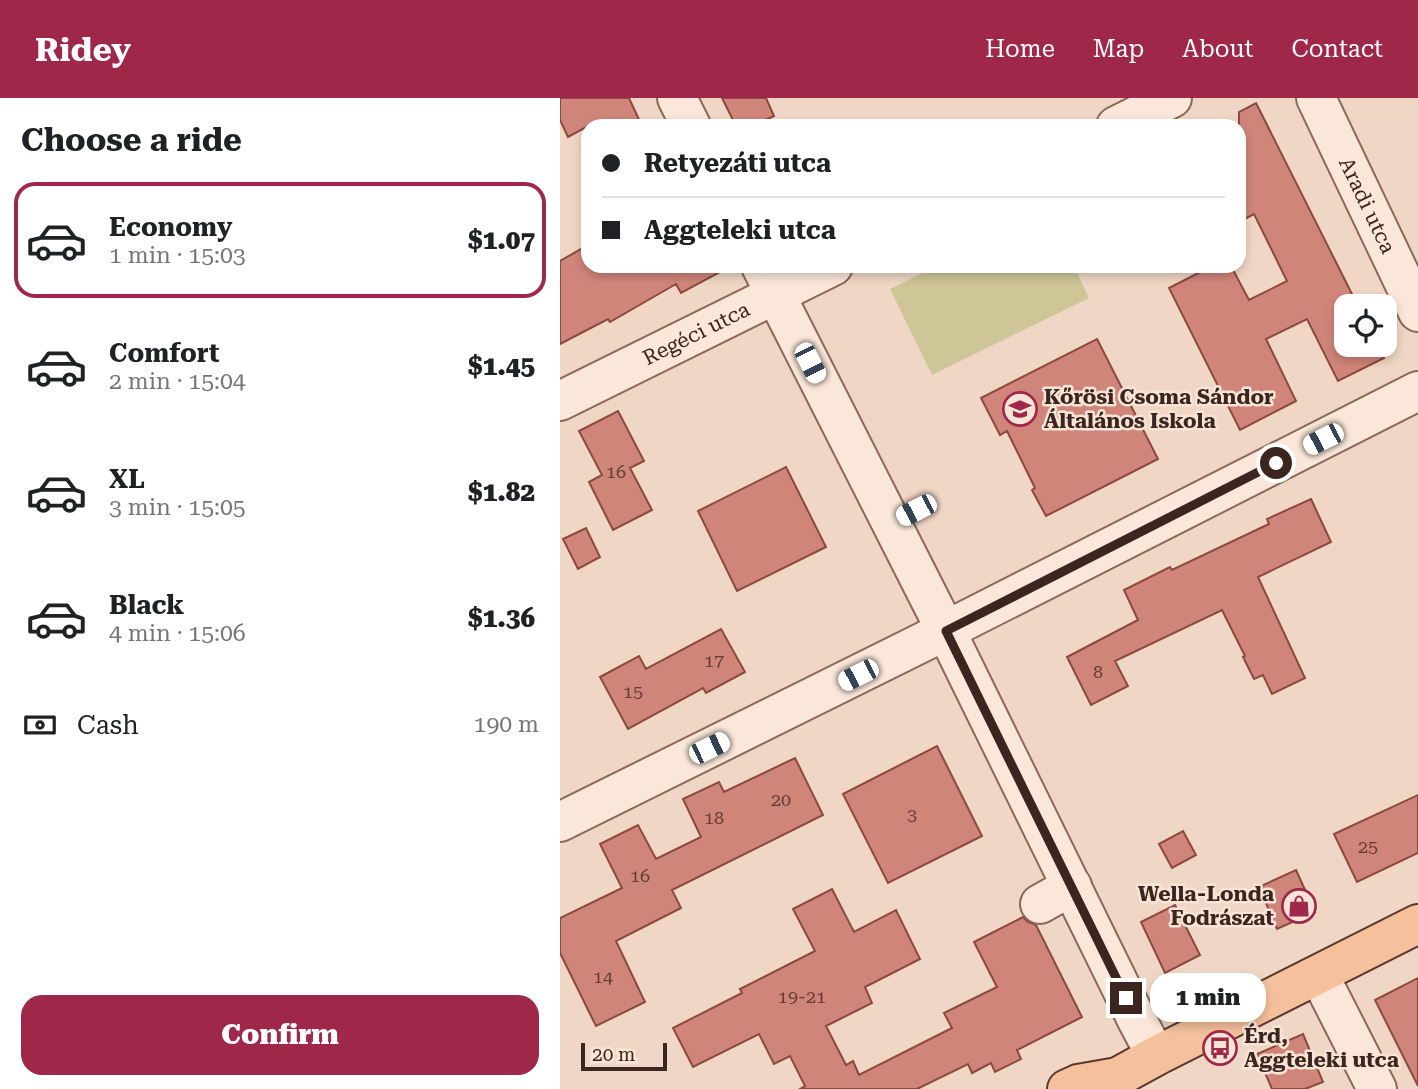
<!DOCTYPE html>
<meta charset="utf-8">
<style>
body{margin:0;font-family:"Roboto Serif",serif;background:#f2f2f2;color:#202124;height:100vh;display:flex;flex-direction:column;font-size:26px;white-space:nowrap}
*{box-sizing:border-box;margin:0}
p{font-size:23px;color:#757577}
.icon{flex:none;width:38px;height:38px;fill:none;stroke:currentColor;stroke-width:2;stroke-linecap:round;stroke-linejoin:round}
.map{position:relative;flex:1;overflow:hidden}
.sheet{display:flex;flex-direction:column;background:#fff;width:560px}
.sheet>*{flex:none}
.banner{position:absolute;left:21px;top:21px;width:665px;height:154px;border-radius:21px;box-shadow:0 4px 10px #0003;display:grid;align-content:center;height:154px;padding:0 21px;background:#fff}
.buttons{position:absolute;left:774px;top:196px;display:grid;gap:14px}
.buttons a{display:grid;place-items:center;width:63px;height:63px;border-radius:14px;background:#fff;box-shadow:0 4px 10px #0003;font-size:35px}
.scale{position:absolute;left:21px;bottom:18px;width:86px;box-sizing:border-box;padding-left:7px;border:4px solid #3c251f;border-top:0;font-size:19px;line-height:24px;white-space:nowrap;color:#3c251f;-webkit-text-stroke:5px #f7e4d6;paint-order:stroke}
.end{position:absolute;width:32px;height:32px;margin:-16px;border:9px solid #3c251f;background:#fff;box-shadow:0 0 0 4px #fff}
.from{border-radius:50%}
.bubble{position:absolute;height:49px;border-radius:21px;background:#fff;box-shadow:0 4px 10px #0003;font-size:23px;font-weight:800;line-height:49px;text-align:center}
.car{position:absolute;width:21px;height:42px;margin:-21px -10px;border-radius:9px;box-shadow:0 0 5px 2px #0007;background:linear-gradient(#fff 24%,#345 0 40%,#fff 0 76%,#345 0 86%,#fff 0)}
.banner b{display:flex;align-items:center;gap:24px;height:66px;font-size:26px}
.banner b+b{border-top:2px solid #e0e0e0}
.banner i{width:18px;height:18px;background:#202124}
ul{padding:0;list-style:none}
li{display:flex;align-items:center;gap:21px;height:116px;margin:0 14px 10px;padding:0 7px;border:4px solid transparent;border-radius:21px}
li div{flex:1}
li b{display:block;font-size:26px}
li em{font-style:normal;font-weight:800}
li.current{border-color:#9f274a}
li>.icon{width:63px;height:63px;stroke-width:1.5}
h2{padding:0 21px;font-size:32px;line-height:84px}
.pay{display:flex;align-items:center;gap:18px;height:77px;padding:0 21px;font-size:26px}
.pay p{margin-inline-start:auto}
.button{display:flex;gap:14px;margin-top:auto;padding:14px 21px}
.button a{flex:1;height:80px;border-radius:21px;background:#9f274a;color:#fff;font-size:28px;font-weight:800;line-height:80px;text-align:center}
header{display:flex;align-items:center;gap:42px;box-sizing:border-box;height:98px;padding:0 35px;background:#9f274a;color:#fff}
header strong{font-size:33px}
nav{display:flex;gap:38px;margin-inline-start:auto;font-size:24px}
main{display:flex;flex:1;min-height:0}
.map>svg:first-child{display:block}
.green{fill:#cfc698}
.building{fill:#d0857a;stroke:#8d483f;stroke-width:2}
.lines{fill:none;stroke-linecap:round;stroke-linejoin:round}
.minor-casing{stroke:#8d675a;stroke-width:42}
.major-casing{stroke:#5b362e;stroke-width:42}
.minor{stroke:#fae7d9;stroke-width:38}
.major{stroke:#f5c09c;stroke-width:38}
.route{stroke:#3c251f;stroke-width:9}
.labels{text-anchor:middle;stroke-width:5;stroke-linejoin:round;paint-order:stroke}
.number-label{font-size:18px;fill:#613d36}
.street-label{font-size:21px;fill:#3c251f;stroke:#f7e4d6}
.poi-label{font-size:21px;font-weight:bold;fill:#3c251f;stroke:#f7e4d6;text-anchor:start}
</style>
<header>
<strong>Ridey</strong>
<nav><a>Home</a><a>Map</a><a>About</a><a>Contact</a></nav>
</header>
<main>
<section class="sheet">
<h2>Choose a ride</h2>
<ul>
<li class="current"><svg class="icon" aria-label="car" viewBox="0 0 24 24"><path d="M5 17H2v-5l4-1 3-4h7l3 4 3 1v5h-3M9 17h6M6 11h13"/><circle cx="7" cy="17" r="2"/><circle cx="17" cy="17" r="2"/></svg><div><b>Economy</b><p>1 min · 15:03</p></div><em>$1.07</em></li>
<li><svg class="icon" aria-label="car" viewBox="0 0 24 24"><path d="M5 17H2v-5l4-1 3-4h7l3 4 3 1v5h-3M9 17h6M6 11h13"/><circle cx="7" cy="17" r="2"/><circle cx="17" cy="17" r="2"/></svg><div><b>Comfort</b><p>2 min · 15:04</p></div><em>$1.45</em></li>
<li><svg class="icon" aria-label="car" viewBox="0 0 24 24"><path d="M5 17H2v-5l4-1 3-4h7l3 4 3 1v5h-3M9 17h6M6 11h13"/><circle cx="7" cy="17" r="2"/><circle cx="17" cy="17" r="2"/></svg><div><b>XL</b><p>3 min · 15:05</p></div><em>$1.82</em></li>
<li><svg class="icon" aria-label="car" viewBox="0 0 24 24"><path d="M5 17H2v-5l4-1 3-4h7l3 4 3 1v5h-3M9 17h6M6 11h13"/><circle cx="7" cy="17" r="2"/><circle cx="17" cy="17" r="2"/></svg><div><b>Black</b><p>4 min · 15:06</p></div><em>$1.36</em></li>
</ul>
<div class="pay"><svg class="icon" aria-label="cash" viewBox="0 0 24 24"><path d="M3 7h18v10H3z"/><circle cx="12" cy="12" r="2"/></svg>Cash<p>190 m</p></div>
<div class="button"><a>Confirm</a></div>
</section>
<div class="map">
<svg width="858" height="991" viewBox="0 0 858 991">
<rect width="100%" height="100%" fill="#f0d7c5"/>
<path class="green" d="M377 168H514L529 200 372 277 330 191Z"/>
<path class="building" d="M0 0H69L82 28H28L8 39 0 22Z
M162 0H206L214 18 193 28H176Z
M696 5 798 208H786V247H817L824 260 778 283 747 221 706 241 736 303 680 332 609 190 652 168H671L689 202 727 183 694 116 679 124V14Z
M28 147V168H171L121 195 116 186 50 224 48 221 0 246V163Z
M537 241 598 361 486 418 472 392 475 390 447 333 440 337 421 300Z
M58 313 84 363 70 370 92 412 53 432 29 384 42 377 19 333Z
M226 369 266 449 177 493 138 413Z
M751 401 771 444 698 479 745 580 712 596 703 577 694 581 683 559 685 558 662 512 555 563 568 588 531 607 507 559 578 522 564 492 610 469 612 472 709 426 707 421Z
M26 430 40 459 18 471 3 441Z
M161 531 185 574 146 595 143 590 68 631 40 579 79 558 86 571Z
M377 648 422 738 328 785 283 696Z
M235 660 263 717 112 792 121 810 56 843 85 904 36 928 0 855V820L62 790 40 746 78 727 96 761 141 739 123 701 159 684 164 694Z
M858 697V755L797 784 774 736Z
M623 733 636 757 612 770 599 746Z
M736 772 755 814 717 831 699 789Z
M272 791 294 834 336 812 360 861 305 889 312 905 266 928 286 967 293 963 299 977 392 930 384 915 437 889 414 844 463 819 468 824 476 827 522 919 457 952 461 961 435 974 431 965 412 975 408 966 357 991H240L245 988 230 958 214 966 199 936 133 969 113 930 182 895 180 891 255 853 233 811Z
M615 807 640 857 605 875 581 824Z
M858 880V988L815 902Z
M743 936 763 984 745 991H712L697 956Z"/>
<g class="lines">
<g class="minor-casing">
<g id="minor">
<path d="M117 0 131 28"/>
<path id="s1" d="M756 0 858 214"/>
<path d="M556 28 612 0"/>
<path d="M201 168 386 533 577 922 596 958"/>
<path id="s2" d="M0 303 273 168"/>
<path d="M0 724 363 544 858 293"/>
<path d="M480 806 512 788"/>
<path d="M759 877 817 991"/>
</g>
</g>
<g class="major-casing">
<path id="major" d="M507 991 518 986 558 979
M541 991 558 979 596 958 858 826"/>
</g>
<use href="#minor" class="minor"/>
<use href="#major" class="major"/>
</g>
<g class="lines">
<path class="route" d="M566 900 386 533 716 365"/>
</g>
<defs>
<g id="school-ring" transform="scale(1.75)"><circle r="9.5" fill="#f7e4d6" stroke="#9f274a" stroke-width="1.5"/><path d="M0-5L7-2L0 1L-7-2ZM-4 1L0 2.5L4 1V4Q0 6-4 4Z" fill="#9f274a"/></g>
<g id="shop-ring" transform="scale(1.75)"><circle r="9.5" fill="#f7e4d6" stroke="#9f274a" stroke-width="1.5"/><path d="M-5-2.5h2.3a2.7 3.5 0 0 1 5.4 0H5L5.5 6h-11ZM-1.5-2.5h3a1.5 2.3 0 0 0-3 0Z" fill="#9f274a"/></g>
<g id="bus-ring" transform="scale(1.75)"><circle r="9.5" fill="#f7e4d6" stroke="#9f274a" stroke-width="1.5"/><path d="M-5-6H5V4H4V6H2V4H-2V6H-4V4H-5ZM-3.5-4V0h7V-4ZM-3.5 1.2v1.5H-2V1.2ZM2 1.2v1.5H3.5V1.2Z" fill="#9f274a"/></g>
</defs>
<g fill-rule="evenodd">
<use href="#school-ring" x="460" y="311"/>
<use href="#shop-ring" x="739" y="808"/>
<use href="#bus-ring" x="660" y="950"/>
</g>
<g class="labels">
<g class="number-label">
<text x="56" y="380">16</text>
<text x="154" y="569">17</text>
<text x="538" y="580">8</text>
<text x="73" y="600">15</text>
<text x="221" y="708">20</text>
<text x="352" y="723">3</text>
<text x="154" y="726">18</text>
<text x="808" y="755">25</text>
<text x="80" y="784">16</text>
<text x="43" y="885">14</text>
<text x="242" y="905">19-21</text>
</g>
<g class="street-label">
<text dy="7" stroke="none"><textPath href="#s1" startOffset="119">Aradi utca</textPath></text>
<text dy="7" stroke="none"><textPath href="#s2" startOffset="152">Regéci utca</textPath></text>
</g>
<g class="poi-label">
<text x="484" y="306">Kőrösi Csoma Sándor<tspan x="484" dy="24">Általános Iskola</tspan></text>
<text x="714" y="803" text-anchor="end">Wella-Londa<tspan x="714" dy="24">Fodrászat</tspan></text>
<text x="684" y="945">Érd,<tspan x="684" dy="24">Aggteleki utca</tspan></text>
</g>
</g>
</svg>
<div class="buttons">
<a><svg class="icon" aria-label="locate" viewBox="0 0 24 24"><circle cx="12" cy="12" r="6"/><path d="M12 2v4M12 18v4M2 12h4M18 12h4"/></svg></a>
</div>
<div class="scale">20 m</div>
<i class="end from" style="left:716px;top:365px"></i>
<i class="end" style="left:566px;top:900px"></i>
<div class="bubble" style="left:590px;top:875px;width:116px">1 min</div>
<i class="car" style="left:250px;top:265px;rotate:153deg"></i>
<i class="car" style="left:763px;top:341px;rotate:243deg"></i>
<i class="car" style="left:356px;top:412px;rotate:243deg"></i>
<i class="car" style="left:298px;top:577px;rotate:243deg"></i>
<i class="car" style="left:149px;top:650px;rotate:64deg"></i>
<div class="banner">
<b><i class="from"></i>Retyezáti utca</b>
<b><i></i>Aggteleki utca</b>
</div>
</div>
</main>
